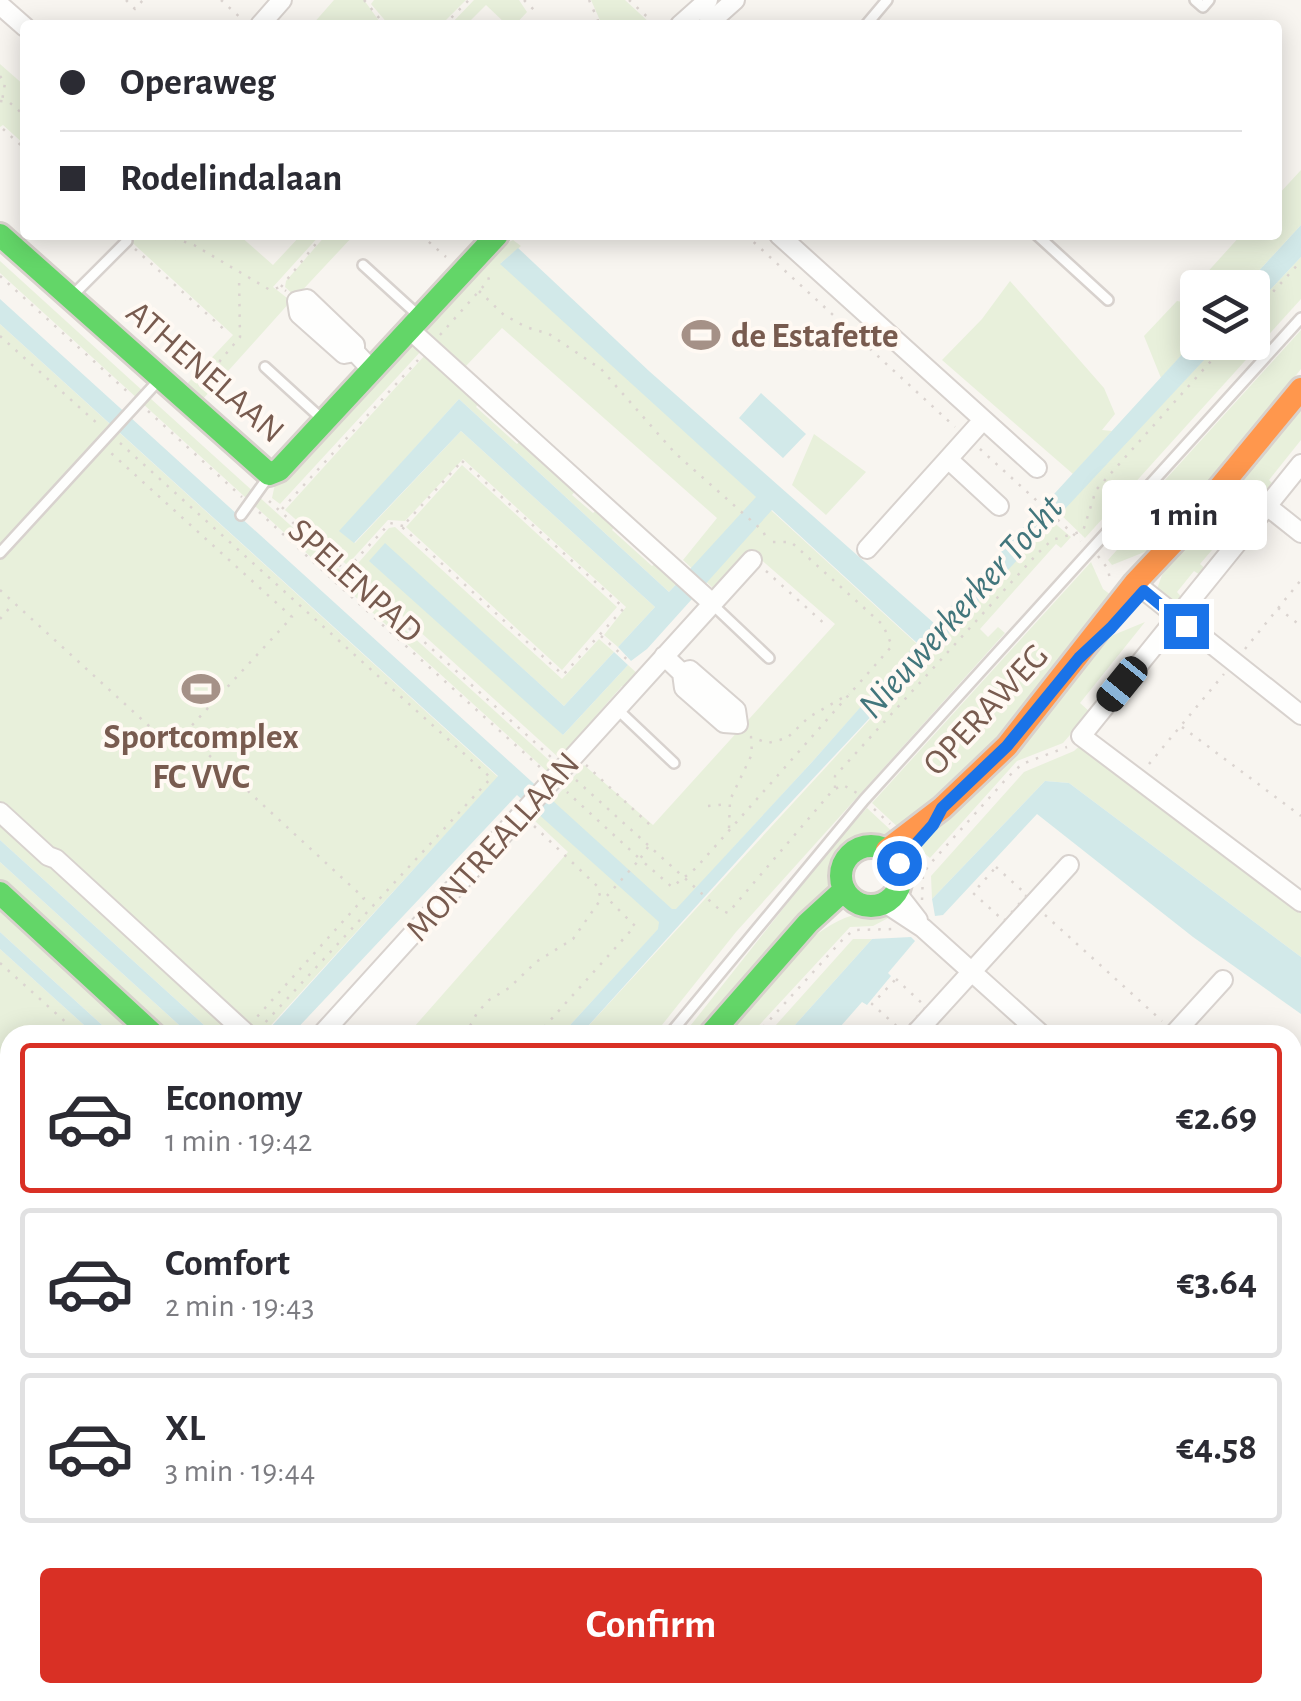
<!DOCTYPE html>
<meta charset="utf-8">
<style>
body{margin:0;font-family:"Alegreya Sans",sans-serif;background:#f2f2f3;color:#2b2b33;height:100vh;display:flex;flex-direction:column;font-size:38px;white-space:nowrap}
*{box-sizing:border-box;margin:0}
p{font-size:32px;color:#7c7c81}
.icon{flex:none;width:55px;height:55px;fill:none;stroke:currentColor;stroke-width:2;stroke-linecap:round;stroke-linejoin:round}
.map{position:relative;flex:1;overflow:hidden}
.details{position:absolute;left:0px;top:1025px;width:1302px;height:678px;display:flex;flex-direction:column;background:#fff;border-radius:30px 30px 0 0;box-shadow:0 5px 25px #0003}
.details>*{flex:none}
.guide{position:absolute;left:20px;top:20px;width:1262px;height:220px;border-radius:10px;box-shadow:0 5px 25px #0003;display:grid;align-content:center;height:220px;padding:0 40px;background:#fff}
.tools{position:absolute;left:1180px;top:270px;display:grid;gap:20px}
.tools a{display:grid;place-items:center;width:90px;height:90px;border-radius:10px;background:#fff;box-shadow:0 5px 25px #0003;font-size:50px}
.end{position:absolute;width:45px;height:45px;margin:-22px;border:12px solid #1a73e8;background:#fff;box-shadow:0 0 0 5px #fff}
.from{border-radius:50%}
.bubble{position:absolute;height:70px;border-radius:10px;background:#fff;box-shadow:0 5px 25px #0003;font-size:32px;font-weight:700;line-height:70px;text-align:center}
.car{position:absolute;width:30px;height:60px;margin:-30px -15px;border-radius:12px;box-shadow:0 0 8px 2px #0007;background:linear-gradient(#222 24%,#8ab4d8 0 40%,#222 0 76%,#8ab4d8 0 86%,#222 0)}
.guide b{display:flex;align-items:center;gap:35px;height:95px;font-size:38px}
.guide b+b{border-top:2px solid #e1e1e2}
.guide i{width:25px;height:25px;background:#2b2b33}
ul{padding:18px 0 0;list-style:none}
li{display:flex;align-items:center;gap:30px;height:150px;margin:0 20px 15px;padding:0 20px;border:5px solid #e1e1e2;border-radius:10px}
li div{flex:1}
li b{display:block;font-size:38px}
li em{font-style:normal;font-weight:700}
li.selected{border-color:#d93025}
li>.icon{width:90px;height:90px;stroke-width:1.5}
.button{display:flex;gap:20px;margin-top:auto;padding:20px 40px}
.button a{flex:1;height:115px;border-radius:10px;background:#d93025;color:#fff;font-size:40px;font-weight:700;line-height:115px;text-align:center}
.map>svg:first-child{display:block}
.green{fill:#e8f0db}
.water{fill:#d2e9e9}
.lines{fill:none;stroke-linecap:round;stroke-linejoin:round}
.stream{stroke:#d2e9e9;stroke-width:5}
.lane-casing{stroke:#d8d2ce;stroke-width:14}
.street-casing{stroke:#d8d2ce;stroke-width:22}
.fast-casing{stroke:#d8d1cc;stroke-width:28}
.slow-casing{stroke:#d8d1cc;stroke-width:28}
.path{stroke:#dbd4d0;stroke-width:2.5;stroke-dasharray:2.5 8;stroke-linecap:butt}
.lane{stroke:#fefefd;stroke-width:9}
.street{stroke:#fefefd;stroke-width:18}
.fast{stroke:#63d668;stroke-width:22}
.slow{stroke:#ff974d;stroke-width:22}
.route{stroke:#1a73e8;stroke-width:12}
.labels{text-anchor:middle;stroke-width:8;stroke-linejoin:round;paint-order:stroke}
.poi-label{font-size:35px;font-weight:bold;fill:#785b4f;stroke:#fff9f3;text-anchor:start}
.street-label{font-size:35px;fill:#785b4f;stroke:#fff9f3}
.water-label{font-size:38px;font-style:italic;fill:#42767c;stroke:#fff9f3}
</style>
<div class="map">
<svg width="1301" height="1701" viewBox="0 0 1301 1701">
<rect width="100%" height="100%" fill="#f8f5f0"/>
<path class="green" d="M334 0H364L382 25H312Z
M374 0H466L441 25H389L371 4Z
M474 0H519L527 12 515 25H507L486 5 466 25H450Z
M591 0H625L651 24 602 25Z
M0 64 25 86V145L3 125 0 127Z
M1301 170V225L1244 287 1199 288 1203 277 1241 235H1278V195Z
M124 235H239L273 265 301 235H320L273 287 291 301 202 400 185 386 233 335Z
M326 235H354L296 297 285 287 286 281Z
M513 240 521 246 501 263 917 644 812 762 561 1035H407L568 852 535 821 584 765 653 825 835 624 751 551 715 590 683 560 717 518 502 328 466 366 428 332 427 329 497 248Z
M1301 257V299L1085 538 1059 513 1220 343 1252 342 1253 308Z
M0 261 144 392 138 399 0 273Z
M1010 281 1104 388 1115 414 1102 430 1112 431 1073 474 942 360 982 319Z
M1197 293V338L1161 378 1144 336 1177 301 1194 304Z
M0 324 498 777 262 1035H215L0 840Z
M1301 330V369L1162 545 1112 565 1108 560 1173 487 1165 480Z
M415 343 422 350 280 504 272 498 275 484 399 347Z
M426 354 479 403 476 407 517 444 521 440 576 490 572 495 593 513 598 509 615 526 612 530 652 566 656 563 677 583 669 592 459 399 340 531 355 543 461 431 655 607 618 647 604 635 626 607 463 459 405 521 388 520 347 565 285 510Z
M147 398H150L342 572 336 580 142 403Z
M1301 403V440L1269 480 1276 487 1270 495 1262 489 1251 503 1258 509 1250 520 1241 514 1224 535 1232 542 1226 549 1218 543 1200 564 1208 571 1203 577 1194 571 1177 592 1184 600 1182 602 1169 603 1157 589 1162 575 1191 534Z
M814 434 866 472 826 515 792 485Z
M462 465 617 607 562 670 406 527Z
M1052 521 1071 537 1061 548 1056 544 980 629 988 637 998 627 1005 633 736 932 654 1035H580Z
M395 527 562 679 599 639 614 652 564 706 385 544 563 735 628 665 640 676 627 689 622 686 595 717 598 721 564 759 558 757 352 570 389 528Z
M1091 562 1103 589 1115 598 1006 734 903 832 872 803Z
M345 575 550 761 553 765 550 774 339 582Z
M1145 622 1080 703 1090 712 1063 743 1017 761 930 858 918 848 971 791 1015 752 1111 636Z
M1083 743 1129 779 1127 784 1299 913 1301 911V957L1069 783 1045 781 932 899 931 876 1024 772 1074 751Z
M867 808 897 836 846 846 833 866V884L696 1035H683L835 843Z
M0 862 190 1035H168L0 881Z
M0 911 137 1035H113L0 932Z
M864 913 892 916 873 926 850 927 750 1035H720C754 997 813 918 864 913Z
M853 939H872L786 1035H767Z
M0 949 95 1035H10V1090L0 1081Z
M10 1343V1647L0 1658V1355Z
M1293 1652 1301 1660V1701H903L893 1693 1292 1692Z
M10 1670V1692L112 1693 104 1701H0V1681Z"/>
<path class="water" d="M1301 225V257L1253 308 1252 288 1244 287Z
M518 248 649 371 935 624 1197 338 1198 342 1220 343 765 830 580 1035H561L658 929 659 922 517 795 291 1035H279L270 1028 498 776 0 324V299L672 909H676L812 762 917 643 772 510 647 649 631 661 618 647 655 607 461 431 354 543 339 531 459 399 669 592 756 497 500 264Z
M761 393 806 434 783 458 739 418Z
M385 543 564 706 614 652 628 665 563 735 369 561Z
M1045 781 1069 783 1301 957V1014L1193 937 1037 814 943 915 935 916 932 899Z
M0 840 215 1035H190L0 862Z
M0 932 113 1035H95L0 949Z
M911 937 915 941 888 973 891 976 867 1005 862 1002 833 1035H786L872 939Z"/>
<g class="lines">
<path class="stream" d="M839 1692 849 1701"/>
<g class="lane-casing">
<path id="lane" d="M1195 0 1203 7 1209 0
M866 25 887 0
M1037 235 1108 300
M363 265 419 316
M72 296 127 241
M265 367 322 419
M241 515 269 476
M0 553 158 381
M713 605 769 658
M617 709 674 763
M669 1035 864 800 1301 318
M120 1701 127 1692"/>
</g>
<g class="street-casing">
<path id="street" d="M0 5 25 27
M260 25 282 0
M680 25 708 0
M707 25 735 0
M779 235 1037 468
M408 328 712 603
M355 352 344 354 299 314 297 301 307 299 355 345V352L370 368
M948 459 983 420
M1301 464 1081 736 1301 902
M1267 506 1301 533
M867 549 948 459 999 506
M1135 583 1301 715
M664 656 682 673 684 688 724 723 738 724 736 710 690 670 682 673
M0 812 48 856 56 859 248 1035
M897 893 918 920
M885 903 923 928 1042 1035
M321 1035 752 560
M914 1035 1069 865
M1173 1035 1223 980
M1292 1086 1301 1076
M1292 1129 1301 1111
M1292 1260 1301 1268
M1292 1452 1301 1442
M1292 1641 1301 1648"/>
</g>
<g class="fast-casing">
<path id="fast" d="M0 235 269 474 279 470 497 235
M841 876a30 30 0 1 1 60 0a30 30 0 1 1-60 0Z
M0 893 154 1035
M710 1035 808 923 844 890"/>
</g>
<g class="slow-casing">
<path id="slow" d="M887 850 942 808 1007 746 1135 583 1183 532 1301 389
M880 1692 890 1701"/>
</g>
<path class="path" d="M126 0 135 9 143 0
M221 0 244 21
M364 0 385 25
M524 0 535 11
M589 0 600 25
M629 0 656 25
M444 25 469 0
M0 76 5 83 2 101
M0 101 9 102 25 116
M3 129 25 149
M164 235 194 245 270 290 281 287 286 291
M421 235 446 257
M693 235H696
M746 235 955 427
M135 249 228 333
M0 276 131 395
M281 287 323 235
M479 291 504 315 526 327 549 334 601 369 675 453 763 531 767 540
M1252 315 1301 261
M440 335 488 281 490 273
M0 336 99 425
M199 386 240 337 239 275
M148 411 242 497
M120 443 491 778 262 1026
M980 449 1081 541
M462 461 624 608 563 675 402 527Z
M269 501 552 758
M282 509 418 360
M259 512 334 581
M403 526 390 523 335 582 542 769
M1098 556 1108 569 1110 580
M766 571 828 627
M0 590 172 747 292 617 111 453
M1278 608 1301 626
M0 619 13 604
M601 636 632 664
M1245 649 1301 580
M1182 727 1301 816
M186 734 364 898 256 1018 254 1017
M1149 764 1224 674
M586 765 650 825
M576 780 720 910 728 913 833 790 843 785 857 793
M835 788V776L1038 553 1052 540 1083 531 1096 490 1228 342
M708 806 728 804
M874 809 890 824
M729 828 730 800 752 754 751 737 768 743 787 738 809 717 849 694
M648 847 640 859 672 887 696 868 892 646 883 625 791 542H767
M916 851 929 865
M996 867 1027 895 1004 921 973 893Z
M922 900 923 874 929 865 1008 777 1022 764 1067 747
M1045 915 1162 1021
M0 963 80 1035
M896 979 926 1007 903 1032 872 1004Z
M465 1035 477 1013 489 1000 509 988 536 962 573 939 601 899 597 886 533 825
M537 1035 635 926 606 897 640 859 567 792
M756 1035 845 937 854 930 894 929
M1292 1383 1301 1391
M0 1432 10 1426
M0 1476 10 1485
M0 1534 10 1523
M0 1587 10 1579
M0 1638 10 1627
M980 1692 989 1701
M0 1694 10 1684
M152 1701 160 1692
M1227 1701 1230 1692"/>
<use href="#lane" class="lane"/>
<use href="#street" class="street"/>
<use href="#fast" class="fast"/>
<use href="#slow" class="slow"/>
</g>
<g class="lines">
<path class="route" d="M899 863 933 825 942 808 1007 746 1079 658 1111 628 1144 591 1186 626"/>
</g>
<defs>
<g id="stadium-bare" transform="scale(3)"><path d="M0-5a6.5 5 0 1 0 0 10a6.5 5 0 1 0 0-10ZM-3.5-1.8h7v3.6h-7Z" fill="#a59187" stroke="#fff9f3" stroke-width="2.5" paint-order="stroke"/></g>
</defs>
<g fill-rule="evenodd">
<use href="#stadium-bare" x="701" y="335"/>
<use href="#stadium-bare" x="201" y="689"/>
</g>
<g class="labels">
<g class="poi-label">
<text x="731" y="347">de Estafette</text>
<text x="201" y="748" text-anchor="middle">Sportcomplex<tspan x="201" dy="40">FC VVC</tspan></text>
</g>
<g class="street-label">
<text transform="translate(206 371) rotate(41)" y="12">ATHENELAAN</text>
<text transform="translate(356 580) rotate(42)" y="12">SPELENPAD</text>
<text transform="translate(985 709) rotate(-47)" y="12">OPERAWEG</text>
<text transform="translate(492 846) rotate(-48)" y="12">MONTREALLAAN</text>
</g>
<g class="water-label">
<text transform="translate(960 606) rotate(-48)" y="13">Nieuwerkerker Tocht</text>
</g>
</g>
</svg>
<div class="tools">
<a><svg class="icon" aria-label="layers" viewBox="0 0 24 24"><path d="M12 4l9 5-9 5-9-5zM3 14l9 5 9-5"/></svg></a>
</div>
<i class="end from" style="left:899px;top:863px"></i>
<i class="end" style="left:1186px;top:626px"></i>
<div class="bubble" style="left:1102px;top:480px;width:165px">1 min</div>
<i class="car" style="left:1122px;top:684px;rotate:219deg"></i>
<div class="guide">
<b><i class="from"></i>Operaweg</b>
<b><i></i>Rodelindalaan</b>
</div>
<section class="details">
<ul>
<li class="selected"><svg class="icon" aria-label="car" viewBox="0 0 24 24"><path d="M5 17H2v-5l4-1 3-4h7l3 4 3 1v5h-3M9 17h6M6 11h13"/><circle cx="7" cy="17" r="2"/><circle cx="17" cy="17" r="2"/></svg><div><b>Economy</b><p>1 min · 19:42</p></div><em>€2.69</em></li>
<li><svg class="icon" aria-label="car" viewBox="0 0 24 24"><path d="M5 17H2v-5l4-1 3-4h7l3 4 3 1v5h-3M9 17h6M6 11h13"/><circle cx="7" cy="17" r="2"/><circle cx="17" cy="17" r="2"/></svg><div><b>Comfort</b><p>2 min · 19:43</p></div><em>€3.64</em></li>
<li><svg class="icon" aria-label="car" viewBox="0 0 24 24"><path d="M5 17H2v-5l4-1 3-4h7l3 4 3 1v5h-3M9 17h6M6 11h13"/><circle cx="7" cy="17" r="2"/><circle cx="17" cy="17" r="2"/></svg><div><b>XL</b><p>3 min · 19:44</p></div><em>€4.58</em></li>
</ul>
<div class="button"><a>Confirm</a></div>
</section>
</div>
